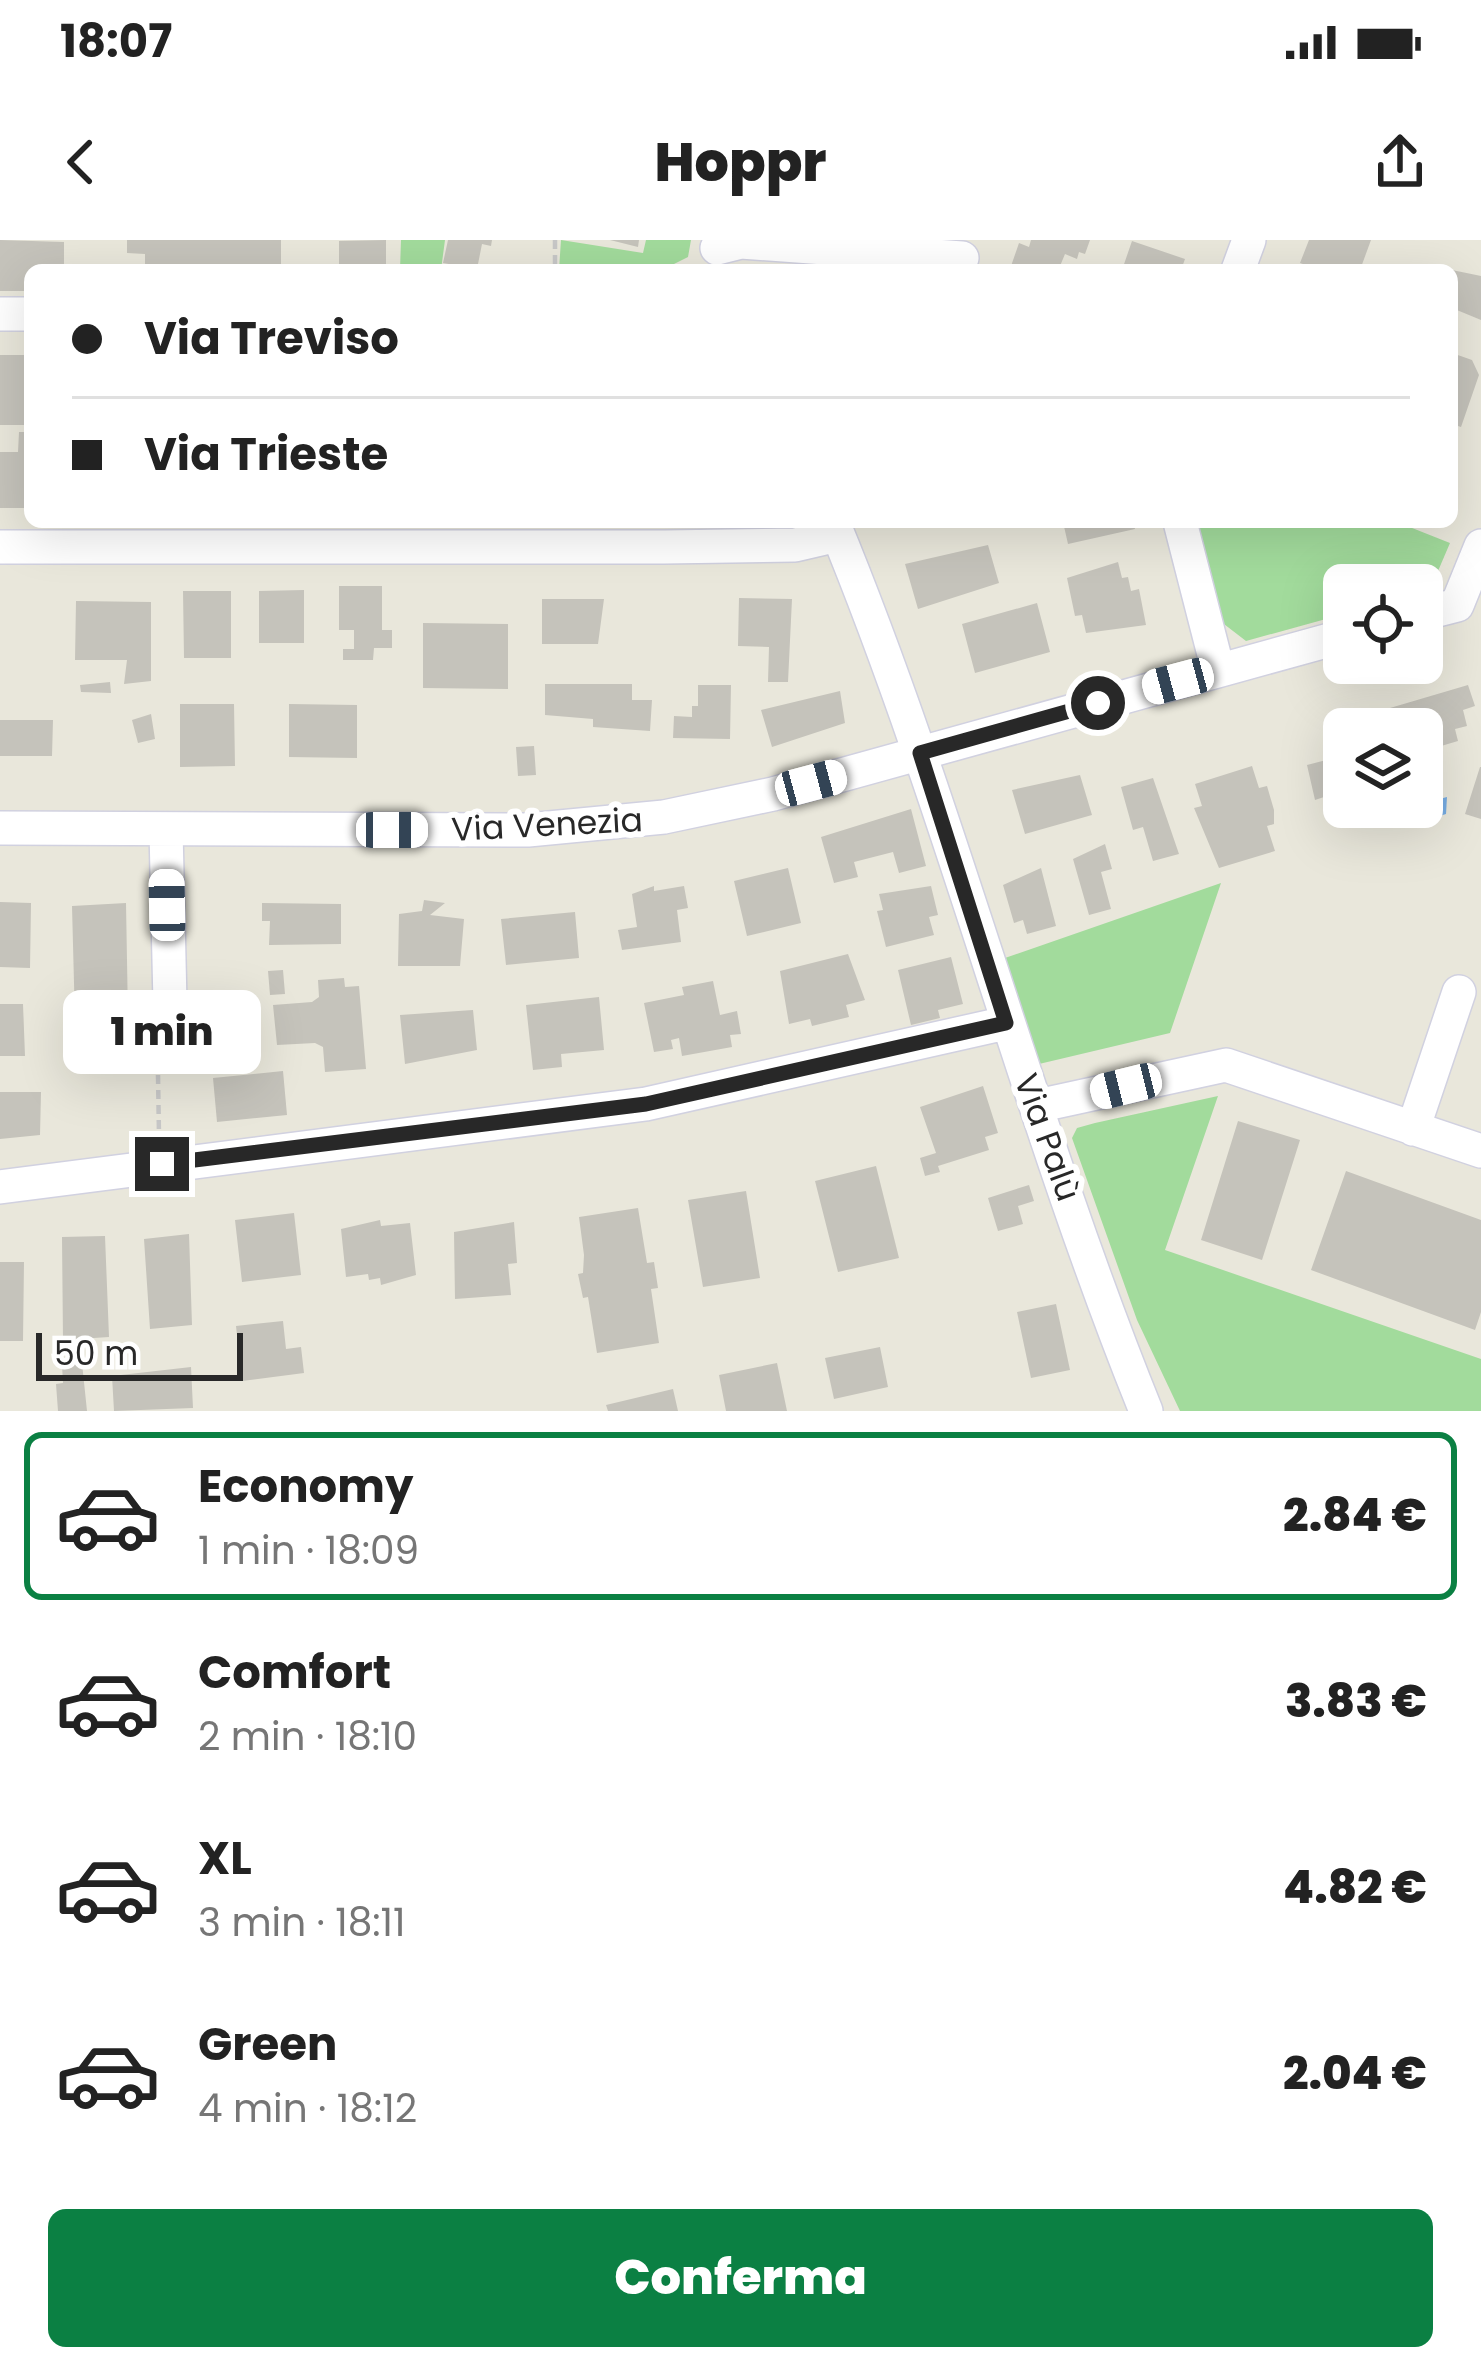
<!DOCTYPE html>
<html lang="it">
<meta charset="utf-8">
<style>
body{margin:0;font-family:Poppins,sans-serif;background:#f2f2f2;color:#222;height:100vh;display:flex;flex-direction:column;font-size:45px;white-space:nowrap}
*{box-sizing:border-box;margin:0}
p{font-size:39px;color:#767676}
.icon{flex:none;width:66px;height:66px;fill:none;stroke:currentColor;stroke-width:2;stroke-linecap:round;stroke-linejoin:round}
.map{position:relative;height:1171px;overflow:hidden}
.details{display:flex;flex-direction:column;background:#fff;flex:1}
.details>*{flex:none}
.hud{position:absolute;left:24px;top:24px;width:1434px;height:264px;border-radius:18px;box-shadow:0 12px 48px #0002;display:grid;align-content:center;height:264px;padding:0 48px;background:#fff}
.tools{position:absolute;left:1323px;top:324px;display:grid;gap:24px}
.tools a{display:grid;place-items:center;width:120px;height:120px;border-radius:18px;background:#fff;box-shadow:0 12px 48px #0002;font-size:60px}
.scale{position:absolute;left:36px;bottom:30px;width:207px;box-sizing:border-box;padding-left:12px;border:6px solid #282828;border-top:0;font-size:33px;line-height:42px;white-space:nowrap;color:#282828;-webkit-text-stroke:9px #fff;paint-order:stroke}
.end{position:absolute;width:54px;height:54px;margin:-27px;border:15px solid #282828;background:#fff;box-shadow:0 0 0 6px #fff}
.from{border-radius:50%}
.bubble{position:absolute;height:84px;border-radius:18px;background:#fff;box-shadow:0 12px 48px #0002;font-size:39px;font-weight:800;line-height:84px;text-align:center}
.car{position:absolute;width:36px;height:72px;margin:-36px -18px;border-radius:15px;box-shadow:0 0 9px 3px #0007;background:linear-gradient(#fff 24%,#345 0 40%,#fff 0 76%,#345 0 86%,#fff 0)}
.hud b{display:flex;align-items:center;gap:42px;height:114px;font-size:45px}
.hud b+b{border-top:3px solid #e0e0e0}
.hud i{width:30px;height:30px;background:#222}
ul{padding:21px 0 0;list-style:none}
li{display:flex;align-items:center;gap:36px;height:168px;margin:0 24px 18px;padding:0 24px;border:6px solid transparent;border-radius:18px}
li div{flex:1}
li b{display:block;font-size:45px}
li em{font-style:normal;font-weight:800}
li.current{border-color:#0b8043}
li>.icon{width:108px;height:108px;stroke-width:1.5}
.action{display:flex;gap:24px;margin-top:auto;padding:24px 48px}
.action a{flex:1;height:138px;border-radius:18px;background:#0b8043;color:#fff;font-size:48px;font-weight:800;line-height:138px;text-align:center}
.status{display:flex;justify-content:space-between;align-items:center;height:84px;padding:0 60px;background:#fff;direction:ltr}
.status svg{height:33px;fill:currentColor}
header{display:flex;justify-content:space-between;align-items:center;height:156px;padding:0 48px;background:#fff;font-size:54px;font-weight:800}
.map>svg:first-child{display:block}
.green{fill:#a2db9c}
.water{fill:#77ace2}
.building{fill:#c5c3bb}
.lines{fill:none;stroke-linecap:round;stroke-linejoin:round}
.minor-casing{stroke:#d1d1e0;stroke-width:36}
.path{stroke:#c7c7c7;stroke-width:4.5;stroke-dasharray:9 6;stroke-linecap:butt}
.minor{stroke:#fff;stroke-width:33}
.route{stroke:#282828;stroke-width:15}
.labels{text-anchor:middle;stroke-width:12;stroke-linejoin:round;paint-order:stroke}
.street-label{font-size:33px;fill:#282828;stroke:#fff}
</style>
<div class="status"><b>18:07</b><svg viewBox="0 0 49 12"><path d="M0 12V9h3v3zM5 12V6h3v6zM10 12V3h3v9zM15 12V0h3v12zM26 1h20v11H26zM47 4h2v5h-2z"/></svg></div>
<header><svg class="icon" aria-label="back" viewBox="0 0 24 24"><path d="M15 5l-7 7 7 7"/></svg>Hoppr<svg class="icon" aria-label="share" viewBox="0 0 24 24"><path d="M12 15V3M7 8l5-5 5 5M5 13v7h14v-7"/></svg></header>
<div class="map">
<svg width="1481" height="1171" viewBox="0 0 1481 1171">
<rect width="100%" height="100%" fill="#e9e7db"/>
<path class="green" d="M401 0H445L441 30H400Z
M561 0 643 13 646 0H691L688 17 662 30H559Z
M1195 282H1397L1450 303 1438 331 1412 345H1344V374L1246 401 1220 381Z
M1221 643 1170 793 1039 824 1002 719Z
M1218 856 1165 1010 1481 1119V1171H1180L1137 1080 1072 898 1077 888 1095 883Z"/>
<path class="water" d="M1447 557 1446 574 1410 585 1405 568Z"/>
<path class="building" d="M0 0 64 2V30H30V51H0Z
M127 0H281V30H145V14L127 13Z
M386 0V30H339V1Z
M448 0H492L491 6 482 4 477 29 443 23Z
M610 0H639L638 7Z
M1031 0H1090L1085 14 1079 12 1077 19 1065 14 1060 26 1068 30 1010 29 1019 3 1029 7Z
M1309 0H1371L1360 30H1320L1300 23Z
M1132 1 1185 19 1181 30H1122Z
M1452 30 1481 36V80L1452 68Z
M1452 113 1472 120 1479 135 1461 187 1452 184Z
M0 115H30V185H0Z
M19 192H30V268H0V212H18Z
M1063 282H1133L1135 289 1068 304Z
M988 305 999 343 918 369 905 324Z
M1118 322 1122 338 1128 337 1131 351 1139 349 1146 385 1086 393 1082 375 1075 376 1067 338Z
M339 346H382V390H392V408H374L373 420H343V409H354V390H339Z
M304 350V403H259V351Z
M183 351H231V418H184Z
M739 358 792 359 788 442H768L769 407 738 406Z
M542 359H604L598 404H542Z
M76 361 151 362V441L124 444 127 420H75Z
M1037 363 1050 412 975 433 962 384Z
M423 383 508 384V449L423 448Z
M110 442 111 453 81 452 80 445Z
M545 444H632V460H652L650 491 593 487V479L545 475Z
M698 445H731L730 499 673 498 674 476 692 477V466H698Z
M1468 445 1475 466 1463 470 1467 486 1455 489 1458 501 1431 509 1442 545 1440 555 1422 560V489H1397L1390 468Z
M840 451 845 483 772 507 761 470Z
M180 464H234L235 526 180 527Z
M289 464 357 465V518L289 517Z
M151 474 155 499 138 503 132 480Z
M0 480H53L52 516H0Z
M534 506 536 535 518 536 516 507Z
M1334 518 1339 538 1344 537V567L1385 568 1333 583 1324 557 1315 560 1307 525Z
M1252 526 1259 548 1267 546 1274 570V584L1267 586 1275 611 1219 628 1194 568 1202 566 1195 544Z
M1480 527H1481V579L1465 574Z
M1080 535 1092 575 1025 594 1012 550Z
M1153 538 1179 614 1153 621 1143 587 1133 590 1121 547Z
M911 569 926 626 899 633 893 612 854 622 858 637 834 643 821 597Z
M1105 604 1112 629 1101 632 1111 669 1089 675 1073 619Z
M788 628 801 683 747 696 734 641Z
M1041 628 1056 686 1027 694 1023 680 1014 683 1003 645Z
M654 646V651L684 646 688 668 677 670 681 702 622 710 618 690 637 687 632 654Z
M931 646 938 675 929 677 934 695 886 707 877 671 883 670 879 654Z
M424 660 445 663 430 675 464 679 460 726H398L399 674 422 671Z
M0 662 31 663 30 728 0 727Z
M126 663 128 778 133 777 135 809 65 813 63 781H75L72 666Z
M262 663 341 664V704L269 705 270 681H262Z
M575 672 579 718 506 725 501 679Z
M848 714 865 760 846 765 849 777 812 786 810 779 789 784 780 731Z
M951 717 963 764 938 770 940 778 911 785 898 730Z
M283 730 285 754 270 755 268 731Z
M344 738 345 747 359 746 366 829 325 832 323 807 315 803 277 805 273 765 312 762 319 757 318 740Z
M713 741 720 775 737 771 741 794 730 795 732 807 682 816 679 798 671 800 673 809 654 812 644 763 684 755 682 747Z
M599 757 604 810 561 814 562 827 533 830 526 765Z
M0 764H23L25 816H0Z
M473 770 477 810 405 824 400 775Z
M283 831 287 875 217 882 213 838Z
M983 846 998 893 985 897 989 910 938 926 940 932 925 936 920 918 936 913 920 867Z
M0 852H41L40 895 0 899Z
M1238 881 1300 900 1262 1020 1201 1000Z
M876 926 899 1018 838 1032 815 941Z
M1346 931 1481 980V1072L1475 1090 1311 1030Z
M1029 945 1034 961 1018 966 1023 984 998 991 988 958Z
M746 951 760 1038 703 1047 688 960Z
M638 968 647 1023 654 1022 658 1048 651 1049 659 1103 597 1113 588 1057 583 1058 578 1034 583 1033 584 1015 579 977Z
M294 973 301 1035 242 1042 235 980Z
M380 980 381 986 410 983 416 1035 381 1045 380 1038 369 1040 368 1034 346 1037 341 989Z
M514 982 517 1023 508 1024 511 1055 455 1059 454 992Z
M189 994 192 1085 150 1089 144 999Z
M105 996 109 1097 63 1100 62 997Z
M0 1022H24L23 1101H0Z
M1056 1064 1070 1130 1031 1138 1017 1072Z
M283 1081 286 1109 301 1107 304 1133 242 1141 236 1086Z
M880 1107 888 1147 834 1159 825 1118Z
M82 1123 87 1171H58L56 1144 63 1143 62 1125Z
M777 1123 787 1171H726L719 1135Z
M191 1127 193 1168 114 1171 112 1136Z
M673 1149 678 1171H608L606 1165Z"/>
<g class="lines">
<g class="minor-casing">
<path id="minor" d="M717 8 741 2 962 18
M1238 30 1249 0
M0 74H30
M833 282C953 573 1028 880 1146 1171
M1180 282 1218 430
M0 307H664L795 305 838 295
M1422 374 1457 365 1481 306
M0 588 528 590 664 577 773 554 1344 396
M166 590 171 806 235 803
M1037 866 1226 825 1481 911
M1413 889 1459 752
M0 947 646 864 1006 783"/>
</g>
<path class="path" d="M555 0V30
M158 835 159 895"/>
<use href="#minor" class="minor"/>
</g>
<g class="lines">
<path class="route" d="M162 924 646 864 1006 783 920 513 1098 463"/>
</g>
<g class="labels">
<g class="street-label">
<text transform="translate(547 584) rotate(-3)" y="12">Via Venezia</text>
<text transform="translate(1048 897) rotate(70)" y="12">Via Palù</text>
</g>
</g>
</svg>
<div class="tools">
<a><svg class="icon" aria-label="locate" viewBox="0 0 24 24"><circle cx="12" cy="12" r="6"/><path d="M12 2v4M12 18v4M2 12h4M18 12h4"/></svg></a>
<a><svg class="icon" aria-label="layers" viewBox="0 0 24 24"><path d="M12 4l9 5-9 5-9-5zM3 14l9 5 9-5"/></svg></a>
</div>
<div class="scale">50 m</div>
<i class="end from" style="left:1098px;top:463px"></i>
<i class="end" style="left:162px;top:924px"></i>
<div class="bubble" style="left:63px;top:750px;width:198px">1 min</div>
<i class="car" style="left:1178px;top:441px;rotate:255deg"></i>
<i class="car" style="left:811px;top:543px;rotate:75deg"></i>
<i class="car" style="left:392px;top:590px;rotate:90deg"></i>
<i class="car" style="left:167px;top:665px;rotate:359deg"></i>
<i class="car" style="left:1126px;top:846px;rotate:256deg"></i>
<div class="hud">
<b><i class="from"></i>Via Treviso</b>
<b><i></i>Via Trieste</b>
</div>
</div>
<section class="details">
<ul>
<li class="current"><svg class="icon" aria-label="car" viewBox="0 0 24 24"><path d="M5 17H2v-5l4-1 3-4h7l3 4 3 1v5h-3M9 17h6M6 11h13"/><circle cx="7" cy="17" r="2"/><circle cx="17" cy="17" r="2"/></svg><div><b>Economy</b><p>1 min · 18:09</p></div><em>2.84 €</em></li>
<li><svg class="icon" aria-label="car" viewBox="0 0 24 24"><path d="M5 17H2v-5l4-1 3-4h7l3 4 3 1v5h-3M9 17h6M6 11h13"/><circle cx="7" cy="17" r="2"/><circle cx="17" cy="17" r="2"/></svg><div><b>Comfort</b><p>2 min · 18:10</p></div><em>3.83 €</em></li>
<li><svg class="icon" aria-label="car" viewBox="0 0 24 24"><path d="M5 17H2v-5l4-1 3-4h7l3 4 3 1v5h-3M9 17h6M6 11h13"/><circle cx="7" cy="17" r="2"/><circle cx="17" cy="17" r="2"/></svg><div><b>XL</b><p>3 min · 18:11</p></div><em>4.82 €</em></li>
<li><svg class="icon" aria-label="car" viewBox="0 0 24 24"><path d="M5 17H2v-5l4-1 3-4h7l3 4 3 1v5h-3M9 17h6M6 11h13"/><circle cx="7" cy="17" r="2"/><circle cx="17" cy="17" r="2"/></svg><div><b>Green</b><p>4 min · 18:12</p></div><em>2.04 €</em></li>
</ul>
<div class="action"><a>Conferma</a></div>
</section>
